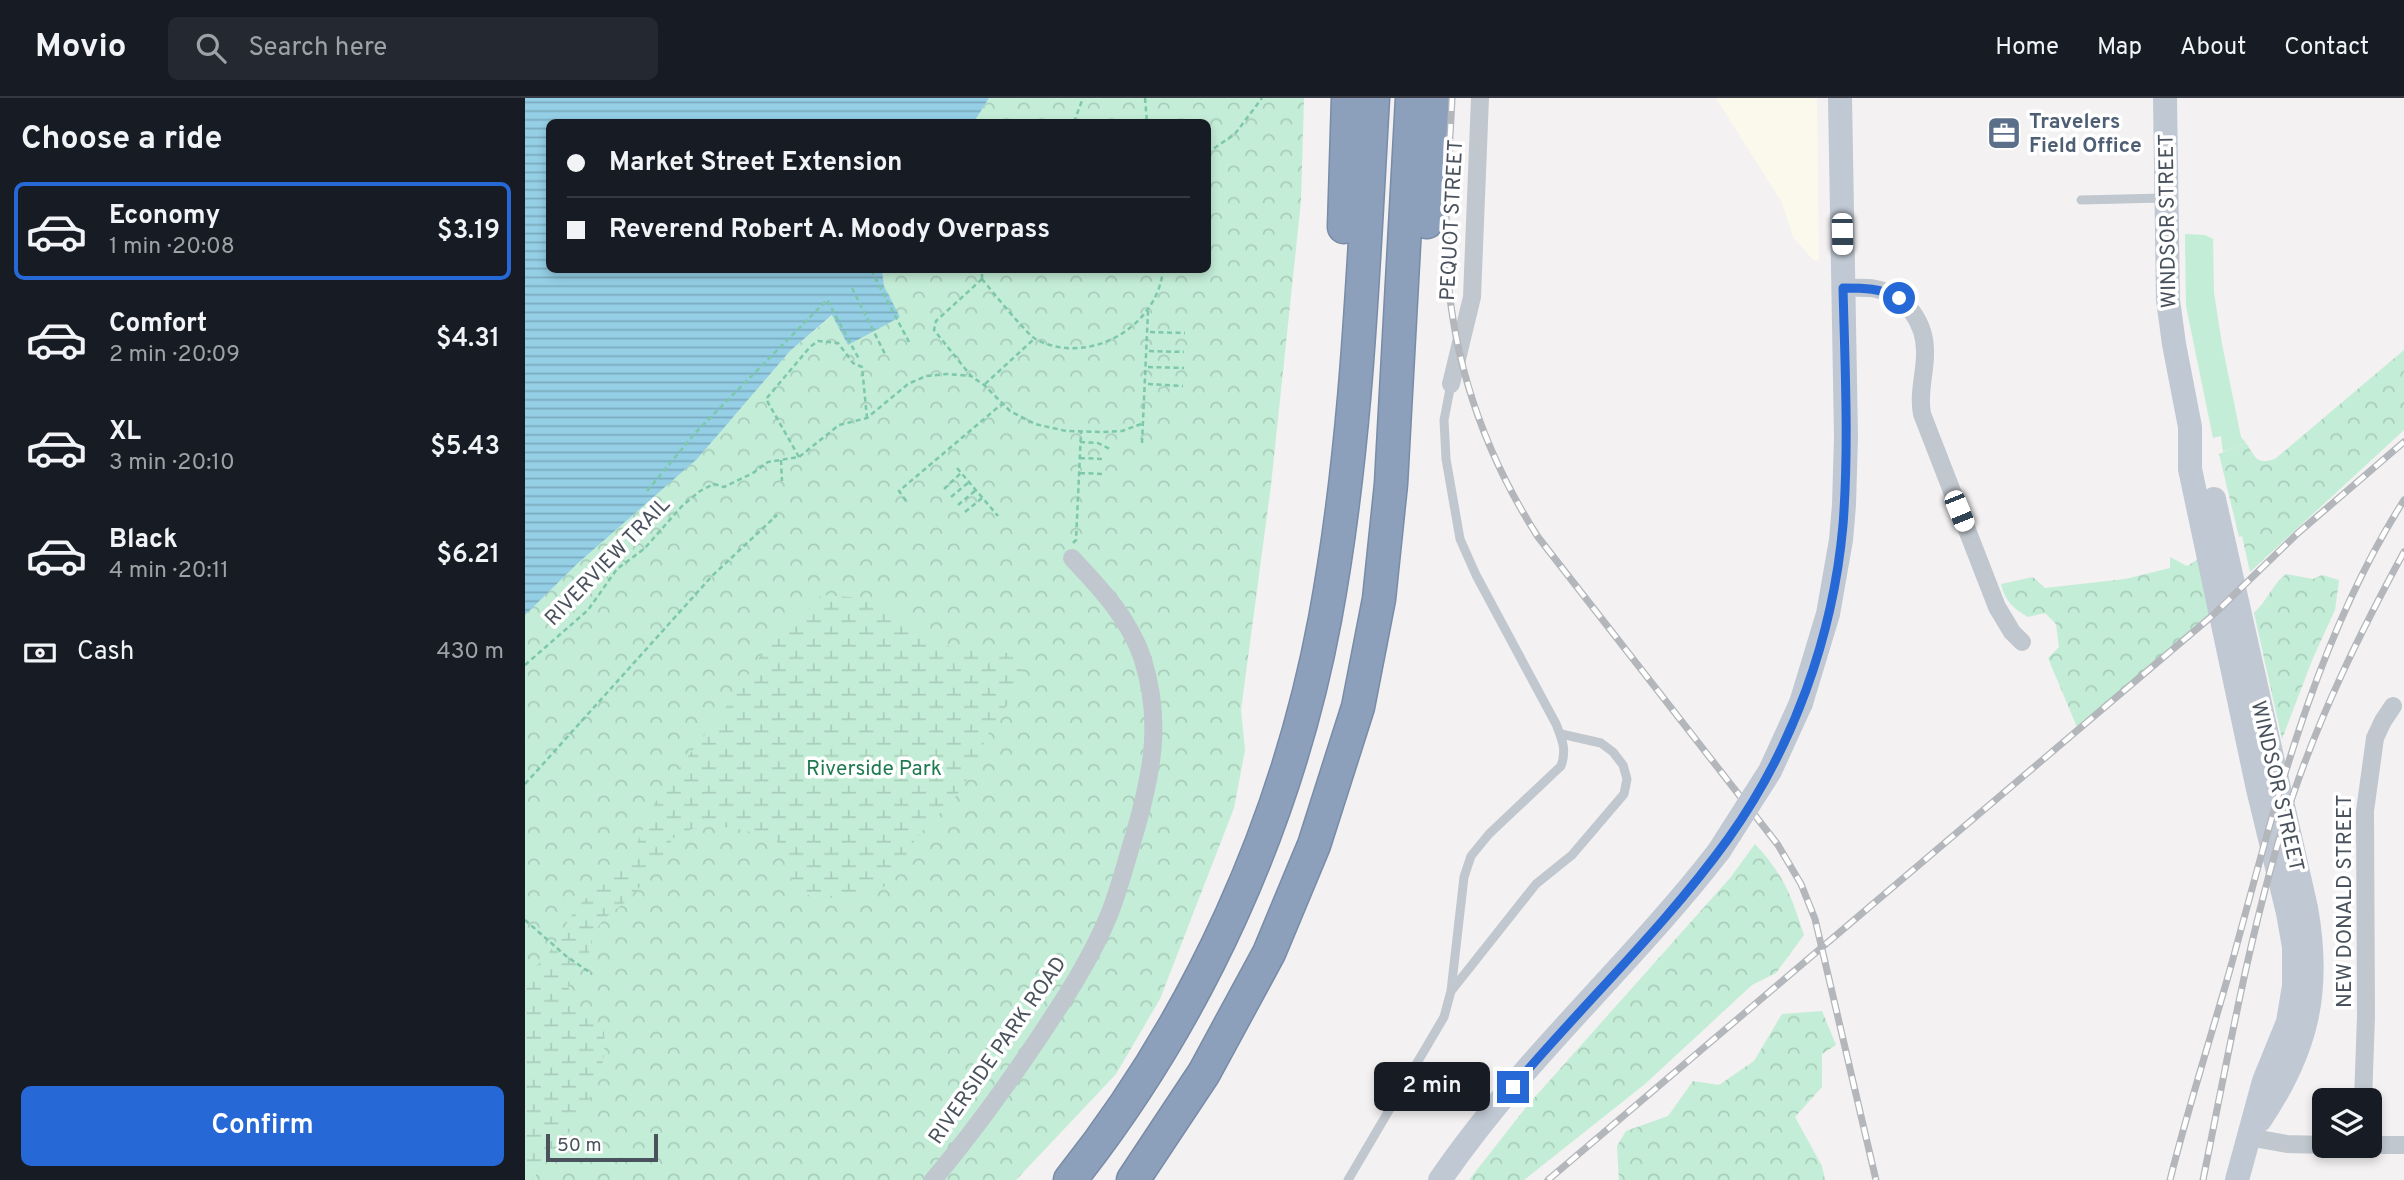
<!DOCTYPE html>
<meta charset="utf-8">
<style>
body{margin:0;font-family:Overpass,sans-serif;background:#242831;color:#f1f3f6;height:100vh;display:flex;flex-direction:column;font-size:26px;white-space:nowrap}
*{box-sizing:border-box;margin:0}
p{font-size:23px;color:#9ea1a6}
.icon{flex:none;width:38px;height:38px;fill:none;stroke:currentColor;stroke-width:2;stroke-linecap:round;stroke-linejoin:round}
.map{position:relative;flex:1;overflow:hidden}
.drawer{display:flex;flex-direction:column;background:#171b24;width:525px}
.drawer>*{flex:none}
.top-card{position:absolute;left:21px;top:21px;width:665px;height:154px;border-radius:10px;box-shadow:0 4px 10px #0003;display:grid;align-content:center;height:154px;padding:0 21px;background:#171b24}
.fabs{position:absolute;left:1787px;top:990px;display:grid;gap:14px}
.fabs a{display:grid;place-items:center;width:70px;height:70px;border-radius:10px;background:#171b24;box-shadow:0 4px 10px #0003;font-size:35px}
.scale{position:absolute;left:21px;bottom:18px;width:112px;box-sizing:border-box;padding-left:7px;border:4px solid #4a535d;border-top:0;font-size:19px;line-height:24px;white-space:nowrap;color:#4a535d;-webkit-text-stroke:5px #fff;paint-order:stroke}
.end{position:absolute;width:32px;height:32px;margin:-16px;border:9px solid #2768d7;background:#fff;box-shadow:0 0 0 4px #fff}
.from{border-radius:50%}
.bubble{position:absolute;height:49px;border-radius:10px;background:#171b24;box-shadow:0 4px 10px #0003;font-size:23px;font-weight:600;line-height:49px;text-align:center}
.car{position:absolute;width:21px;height:42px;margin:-21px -10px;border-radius:9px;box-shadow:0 0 5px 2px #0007;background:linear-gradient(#fff 24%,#345 0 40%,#fff 0 76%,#345 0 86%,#fff 0)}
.top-card b{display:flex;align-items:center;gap:24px;height:66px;font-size:26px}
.top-card b+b{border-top:2px solid #363941}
.top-card i{width:18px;height:18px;background:#f1f3f6}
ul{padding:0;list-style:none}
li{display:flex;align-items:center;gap:21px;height:98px;margin:0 14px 10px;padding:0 7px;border:4px solid transparent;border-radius:10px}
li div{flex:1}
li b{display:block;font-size:26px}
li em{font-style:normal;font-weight:600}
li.current{border-color:#2768d7}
li>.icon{width:63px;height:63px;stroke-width:1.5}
h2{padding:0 21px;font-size:32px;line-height:84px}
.pay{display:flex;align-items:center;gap:18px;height:77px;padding:0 21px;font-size:26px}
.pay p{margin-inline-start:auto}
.button{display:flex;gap:14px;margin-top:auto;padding:14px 21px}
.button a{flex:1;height:80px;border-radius:10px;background:#2768d7;color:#fff;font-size:28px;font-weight:600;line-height:80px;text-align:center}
header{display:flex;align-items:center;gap:42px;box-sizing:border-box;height:98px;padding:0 35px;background:#171b24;border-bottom:2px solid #363941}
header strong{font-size:33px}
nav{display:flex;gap:38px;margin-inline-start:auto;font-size:24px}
.search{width:490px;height:63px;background:#242831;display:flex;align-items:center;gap:18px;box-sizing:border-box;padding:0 24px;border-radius:10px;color:#9ea1a6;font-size:26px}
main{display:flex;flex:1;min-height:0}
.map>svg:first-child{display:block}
.commercial{fill:#fbf8ec}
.green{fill:#c3edd6}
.forest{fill:url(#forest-crowns)}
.wetland{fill:url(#wetland-marsh)}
.water{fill:url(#water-rules)}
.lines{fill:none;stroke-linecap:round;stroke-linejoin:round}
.highway-casing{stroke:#788ba7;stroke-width:35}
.path{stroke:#7dc8a8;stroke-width:2.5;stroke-dasharray:5 3.5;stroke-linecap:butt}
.lane{stroke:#c0c7ce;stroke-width:9}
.street{stroke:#c0c7ce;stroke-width:18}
.secondary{stroke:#c0c8d3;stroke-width:24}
.highway{stroke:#8ca0bb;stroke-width:32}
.rail-casing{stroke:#b3b6ba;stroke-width:7}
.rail{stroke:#fff;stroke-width:4.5;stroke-dasharray:13;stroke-linecap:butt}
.secondary-bridge{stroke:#c0c8d3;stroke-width:24}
.route{stroke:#2768d7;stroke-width:9}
.labels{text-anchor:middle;stroke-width:7;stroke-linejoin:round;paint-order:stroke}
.service-label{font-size:21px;font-weight:bold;fill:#4e5e75;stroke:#fff;text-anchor:start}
.street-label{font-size:21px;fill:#4a535d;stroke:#fff}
.park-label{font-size:21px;fill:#1f7a52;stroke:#fff}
</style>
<header>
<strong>Movio</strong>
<div class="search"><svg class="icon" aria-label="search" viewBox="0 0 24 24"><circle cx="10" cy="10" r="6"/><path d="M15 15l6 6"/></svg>Search here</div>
<nav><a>Home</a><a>Map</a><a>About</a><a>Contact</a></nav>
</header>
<main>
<section class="drawer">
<h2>Choose a ride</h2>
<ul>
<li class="current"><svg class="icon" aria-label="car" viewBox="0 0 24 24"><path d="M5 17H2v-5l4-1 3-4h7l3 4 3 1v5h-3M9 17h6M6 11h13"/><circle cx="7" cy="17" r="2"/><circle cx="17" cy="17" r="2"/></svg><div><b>Economy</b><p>1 min · 20:08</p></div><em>$3.19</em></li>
<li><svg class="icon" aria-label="car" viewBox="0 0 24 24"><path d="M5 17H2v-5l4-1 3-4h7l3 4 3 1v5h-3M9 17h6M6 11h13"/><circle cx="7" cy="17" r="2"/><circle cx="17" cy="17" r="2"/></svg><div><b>Comfort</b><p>2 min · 20:09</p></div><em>$4.31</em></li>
<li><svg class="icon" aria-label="car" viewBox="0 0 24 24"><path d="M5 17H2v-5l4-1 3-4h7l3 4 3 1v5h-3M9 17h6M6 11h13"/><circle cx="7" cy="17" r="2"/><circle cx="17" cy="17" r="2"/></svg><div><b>XL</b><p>3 min · 20:10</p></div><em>$5.43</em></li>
<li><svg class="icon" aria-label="car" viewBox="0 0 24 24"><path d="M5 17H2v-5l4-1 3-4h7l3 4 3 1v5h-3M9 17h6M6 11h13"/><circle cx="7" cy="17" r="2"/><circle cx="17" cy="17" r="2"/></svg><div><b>Black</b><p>4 min · 20:11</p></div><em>$6.21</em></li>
</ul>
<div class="pay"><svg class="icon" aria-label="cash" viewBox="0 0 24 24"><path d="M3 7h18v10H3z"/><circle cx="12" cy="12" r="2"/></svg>Cash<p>430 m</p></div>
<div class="button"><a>Confirm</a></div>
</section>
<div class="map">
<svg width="1879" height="1082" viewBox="0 0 1879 1082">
<defs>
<pattern id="forest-crowns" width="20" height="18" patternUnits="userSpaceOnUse" patternTransform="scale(1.75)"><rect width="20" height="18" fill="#c3edd6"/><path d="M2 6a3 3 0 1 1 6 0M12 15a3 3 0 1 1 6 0" fill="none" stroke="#a9cdba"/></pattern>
<pattern id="wetland-marsh" width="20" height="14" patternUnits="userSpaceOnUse" patternTransform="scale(1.75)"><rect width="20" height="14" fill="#c3edd6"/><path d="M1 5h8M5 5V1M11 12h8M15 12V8" fill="none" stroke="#a9cdba"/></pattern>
<pattern id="water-rules" width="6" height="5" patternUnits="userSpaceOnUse" patternTransform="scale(1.75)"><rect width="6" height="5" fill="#94cfe6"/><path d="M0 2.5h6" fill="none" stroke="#7babbe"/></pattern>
</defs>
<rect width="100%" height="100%" fill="#f3f1f1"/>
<path class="commercial" d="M1191 0H1292L1294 163 1288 162 1268 139 1257 105Z"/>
<path class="green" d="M1660 136 1680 137 1688 141 1689 195 1697 246 1716 339 1721 345 1698 354 1696 338 1688 340 1661 208Z"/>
<path class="forest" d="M464 0H779L776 103 746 387 716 612 720 652 709 710 635 901 591 976 491 1082H0V449L209 318 265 253 308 217 374 219 359 188 357 172H682V24H449Z
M1879 252V332L1725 474 1717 438 1714 439 1694 356 1721 345C1730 359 1731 367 1750 361Z
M1645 459 1662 468 1674 461 1686 515 1552 629 1523 560 1534 549 1531 526 1520 515 1503 519C1488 510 1480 503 1476 486L1508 479 1520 490 1600 481 1645 470Z
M1761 476 1788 481 1797 477 1814 482 1810 512 1788 560 1757 641 1729 515C1742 503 1747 487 1761 476Z
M1230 746C1260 779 1265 795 1279 837L1251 875 1227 887 1120 986 999 1082H944L1002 1008 1205 780Z
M1297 913 1311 947 1297 956V989L1270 1019 1297 1068 1300 1082H1094L1092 1048 1101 1033 1143 1018 1168 983 1194 987 1229 963 1257 916Z"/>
<path class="wetland" d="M296 497 325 499 363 508 394 534 429 551 467 552 486 556 498 572C493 601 482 604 468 627 455 650 448 677 431 698 418 714 400 727 388 745 376 762 375 781 355 791 328 805 301 800 272 795 263 776 261 757 250 740L209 730 188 728 167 731 148 740 128 775 98 806 81 819 68 835 64 854 43 888 49 907 79 934C85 991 40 1040 7 1082H0V876C30 857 30 841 49 814 63 793 89 785 103 763 114 746 119 723 130 705 154 667 186 630 213 593 224 578 233 558 246 544 259 531 288 511 296 497Z"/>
<path class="water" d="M0 0H464L449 24H24V172H357L359 188 375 219 323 247 307 217 265 253 172 361 53 465 0 517Z"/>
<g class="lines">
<g class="highway-casing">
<path id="highway" d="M902 124 910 0
M819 129 823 0
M545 1082C673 921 762 724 800 521 832 349 838 174 848 0
M608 1082 679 975 744 855 789 747 833 609 854 501 866 386 887 0"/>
</g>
<path class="path" d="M620 0 622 24
M549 24 558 0
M682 55 710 36 737 0
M346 172 384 244
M457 181 411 223 409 232 446 278 459 287 485 313 510 326 541 333 576 334 597 333 619 325
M457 181C467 193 501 236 512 242 565 268 632 229 638 172
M457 181V172
M327 190 360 256
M625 234 660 235
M624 253 659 254
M623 269 659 270
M460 286 509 241
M623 286 658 288
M555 344 573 345 585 351
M617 345 623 213
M274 359 241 301 285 249 293 243 313 245 328 265 337 269 342 320
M555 360 580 361
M256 362 257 383
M432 370 473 418
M555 375 579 376
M419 391 436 375
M122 393 172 333 302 202 334 261
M426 399 444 384
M381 403 374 393 478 305
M433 407 451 392
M440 414 457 400
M548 445 551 442 556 334
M0 567 63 512 92 471 119 451 157 408 175 393 189 386 199 389 228 375 243 364 274 359 314 327 342 320 383 286 401 278 422 276 446 278
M0 686 187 478 252 417
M0 822 41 858 67 876"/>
<path class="lane" d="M1556 102 1638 100
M927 892 1011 786 1047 757 1099 696 1102 681 1098 667 1088 654 1076 645 1036 636
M823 1082 919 919 926 893 939 779 946 758 964 736 1036 668C1042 652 1037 641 1031 626L951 477 935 441 921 361 919 322 926 286"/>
<path class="street" d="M1318 190C1329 190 1341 189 1351 191 1382 197 1401 226 1400 256 1400 276 1393 295 1397 316L1472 509 1487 534 1497 544
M926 286 947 199 955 0
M1838 1003 1841 918 1840 713 1850 640 1858 623 1868 608
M1723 1039 1762 1046 1799 1047
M1844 1047H1879
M408 1082C446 1037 480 990 513 941 539 902 566 861 584 817 595 789 602 760 611 731 628 671 637 620 617 559 603 519 575 490 547 460"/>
<path class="secondary" d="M1640 0 1643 202 1649 246 1665 329V371L1733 691 1763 815 1769 849V888L1763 924 1739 983 1712 1082
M1689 401 1781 810C1796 893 1782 952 1735 1022
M1276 605 1303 516 1316 442 1319 407 1321 339 1315 0
M915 1082C996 963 1106 867 1194 753"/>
<use href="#highway" class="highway"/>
<g class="rail-casing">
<path id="rail" d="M927 0C925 48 920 96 921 143 923 250 956 350 1013 439L1253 747 1276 786 1290 821 1351 1082
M1023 1082 1687 518 1773 435 1879 344
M1645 1082C1663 1010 1686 939 1706 868 1750 708 1789 544 1879 402
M1678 1082C1704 954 1726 824 1767 700 1796 614 1836 533 1879 454"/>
</g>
<use href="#rail" class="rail"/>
<path class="secondary-bridge" d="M1194 753 1245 673 1276 605"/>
</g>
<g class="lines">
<path class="route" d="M988 989C1058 906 1139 830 1203 741 1268 650 1308 539 1318 427 1324 349 1320 269 1318 190 1339 190 1355 190 1374 200"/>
</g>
<defs>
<g id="office-square" transform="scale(1.75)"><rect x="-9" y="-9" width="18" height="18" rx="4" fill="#5c6f8a" stroke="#fff"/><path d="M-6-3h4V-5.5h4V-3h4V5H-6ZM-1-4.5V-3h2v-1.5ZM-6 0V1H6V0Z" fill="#fff"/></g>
</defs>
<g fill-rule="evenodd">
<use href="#office-square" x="1479" y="35"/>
</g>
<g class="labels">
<g class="service-label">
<text x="1504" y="30">Travelers<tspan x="1504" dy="24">Field Office</tspan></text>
</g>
<g class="street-label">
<text transform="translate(926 122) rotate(-87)" y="7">PEQUOT STREET</text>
<text transform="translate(1642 123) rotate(-91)" y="7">WINDSOR STREET</text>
<text transform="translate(82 463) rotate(-46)" y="7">RIVERVIEW TRAIL</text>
<text transform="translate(1753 688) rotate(77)" y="7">WINDSOR STREET</text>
<text transform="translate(1819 803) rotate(-90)" y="7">NEW DONALD STREET</text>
<text transform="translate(472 952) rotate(-55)" y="7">RIVERSIDE PARK ROAD</text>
</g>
<g class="park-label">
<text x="349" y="677">Riverside Park</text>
</g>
</g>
</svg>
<div class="fabs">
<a><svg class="icon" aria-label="layers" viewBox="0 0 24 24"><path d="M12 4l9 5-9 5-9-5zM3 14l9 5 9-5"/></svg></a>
</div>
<div class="scale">50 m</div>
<i class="end from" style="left:1374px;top:200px"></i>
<i class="end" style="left:988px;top:989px"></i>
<div class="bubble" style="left:849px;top:964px;width:116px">2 min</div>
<i class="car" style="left:1317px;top:136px;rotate:179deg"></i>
<i class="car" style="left:1434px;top:413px;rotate:158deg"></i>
<div class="top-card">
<b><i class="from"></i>Market Street Extension</b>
<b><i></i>Reverend Robert A. Moody Overpass</b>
</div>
</div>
</main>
